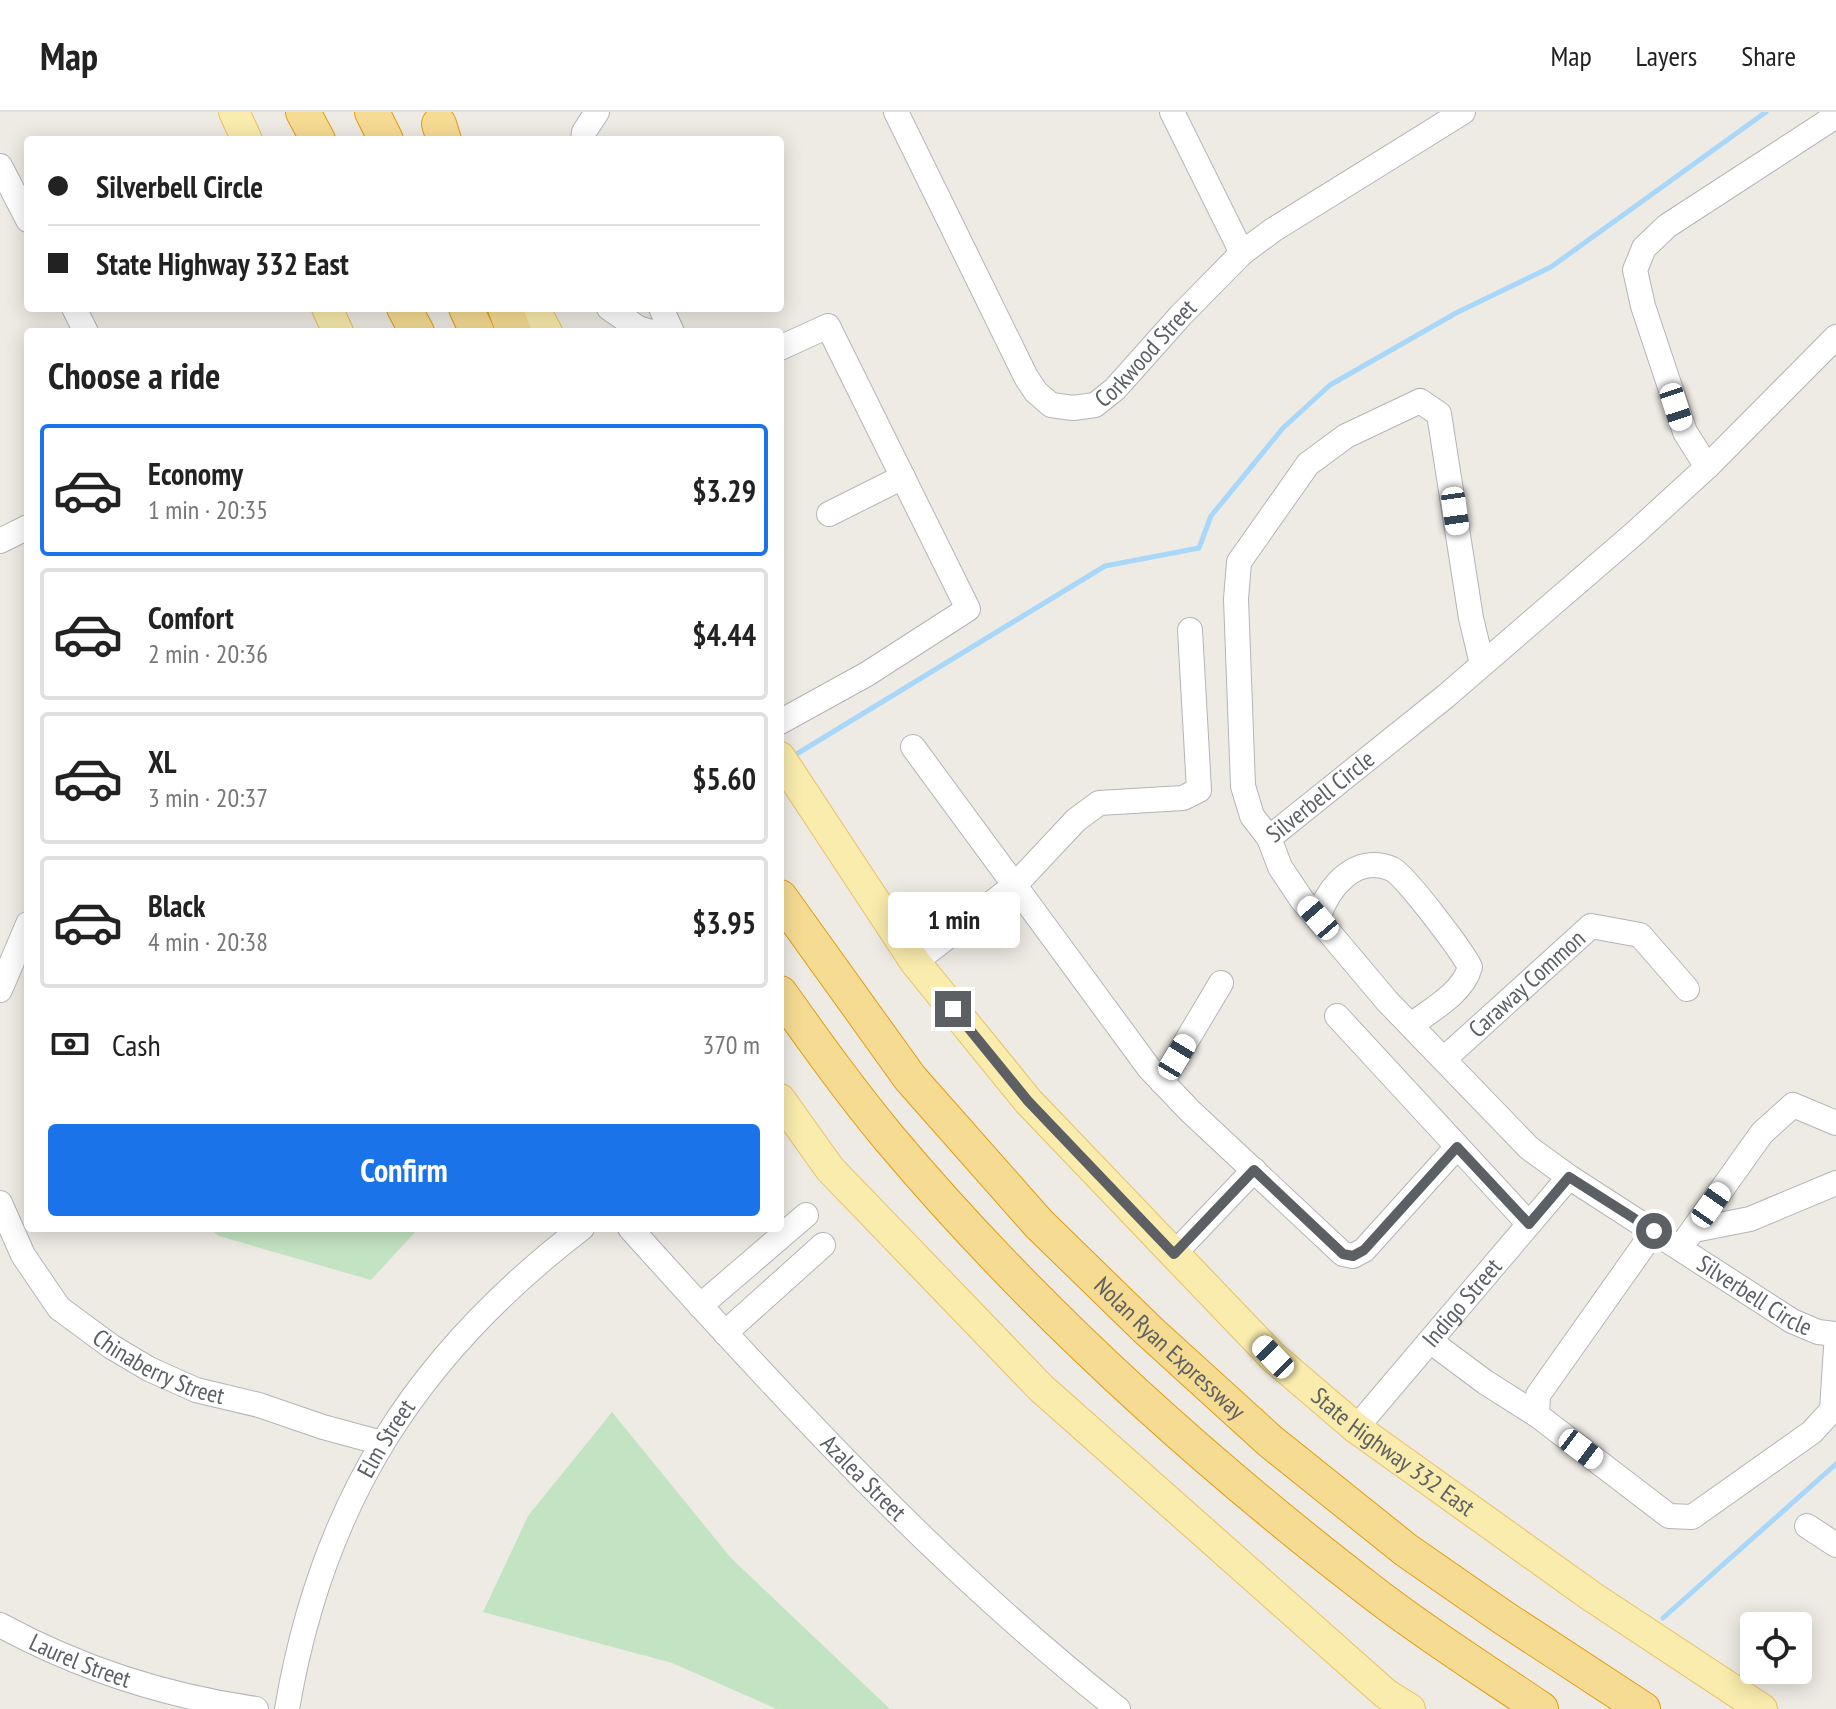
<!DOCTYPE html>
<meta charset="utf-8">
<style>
body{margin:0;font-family:"PT Sans Narrow",sans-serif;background:#f6f6f6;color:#222;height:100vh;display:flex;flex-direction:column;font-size:30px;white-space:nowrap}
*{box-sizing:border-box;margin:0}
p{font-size:26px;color:#767676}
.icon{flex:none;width:44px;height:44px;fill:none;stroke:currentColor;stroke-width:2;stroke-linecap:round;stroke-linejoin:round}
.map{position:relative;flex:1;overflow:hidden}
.drawer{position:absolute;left:24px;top:216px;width:760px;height:904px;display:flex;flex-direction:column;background:#fff;border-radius:8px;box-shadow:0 4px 20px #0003}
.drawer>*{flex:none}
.top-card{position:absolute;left:24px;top:24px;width:760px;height:176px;border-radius:8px;box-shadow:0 4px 20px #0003;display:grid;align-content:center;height:176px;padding:0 24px;background:#fff}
.tools{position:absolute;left:1740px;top:1500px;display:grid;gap:16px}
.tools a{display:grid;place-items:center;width:72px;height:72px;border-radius:8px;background:#fff;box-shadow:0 4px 20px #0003;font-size:40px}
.end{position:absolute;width:36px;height:36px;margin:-18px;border:10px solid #5c6064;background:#fff;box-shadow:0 0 0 4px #fff}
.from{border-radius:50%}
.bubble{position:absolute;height:56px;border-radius:8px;background:#fff;box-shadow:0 4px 20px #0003;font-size:26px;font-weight:700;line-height:56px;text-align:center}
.car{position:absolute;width:24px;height:48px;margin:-24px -12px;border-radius:10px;box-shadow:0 0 6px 2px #0007;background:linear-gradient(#fff 24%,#345 0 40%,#fff 0 76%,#345 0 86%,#fff 0)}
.top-card b{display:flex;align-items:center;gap:28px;height:76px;font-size:30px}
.top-card b+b{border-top:2px solid #e0e0e0}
.top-card i{width:20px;height:20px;background:#222}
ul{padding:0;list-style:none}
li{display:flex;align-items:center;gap:24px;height:132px;margin:0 16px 12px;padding:0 8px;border:4px solid #e0e0e0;border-radius:8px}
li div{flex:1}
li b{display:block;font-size:30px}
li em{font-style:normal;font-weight:700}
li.active{border-color:#1a73e8}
li>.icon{width:72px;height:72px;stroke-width:1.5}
h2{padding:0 24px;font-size:36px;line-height:96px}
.pay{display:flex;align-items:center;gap:20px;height:88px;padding:0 24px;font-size:30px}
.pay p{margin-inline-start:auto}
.cta{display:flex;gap:16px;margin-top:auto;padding:16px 24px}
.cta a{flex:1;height:92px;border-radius:8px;background:#1a73e8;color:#fff;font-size:32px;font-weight:700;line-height:92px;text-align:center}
header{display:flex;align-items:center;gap:48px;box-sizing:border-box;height:112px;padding:0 40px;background:#fff;border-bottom:2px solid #e0e0e0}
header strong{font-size:38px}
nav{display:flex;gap:44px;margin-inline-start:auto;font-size:28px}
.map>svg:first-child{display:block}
.green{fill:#c3e4c2}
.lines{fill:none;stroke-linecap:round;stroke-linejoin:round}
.stream{stroke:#a9d7f9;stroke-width:5}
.minor-casing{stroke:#b2b5b8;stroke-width:26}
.major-casing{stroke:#e8c163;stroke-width:32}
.highway-casing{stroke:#e39d0f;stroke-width:36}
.minor{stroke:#fff;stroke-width:24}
.major{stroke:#faecad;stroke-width:30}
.highway{stroke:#f6db93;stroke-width:34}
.route{stroke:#5c6064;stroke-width:10}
.labels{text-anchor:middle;stroke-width:6;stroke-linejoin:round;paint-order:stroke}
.street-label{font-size:24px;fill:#5c6064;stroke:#fff}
</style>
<header>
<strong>Map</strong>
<nav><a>Map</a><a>Layers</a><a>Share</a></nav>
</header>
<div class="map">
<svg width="1836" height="1597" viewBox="0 0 1836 1597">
<rect width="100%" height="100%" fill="#eeebe4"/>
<path class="green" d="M209 1116H419L371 1168 219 1124Z
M612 1300 731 1446 890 1597H777L672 1551 483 1500 528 1404Z"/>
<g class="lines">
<path class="stream" d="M795 643 1105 454 1199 436 1211 404 1283 316 1330 273 1456 201 1551 155 1766 0
M1663 1506 1836 1352"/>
<g class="minor-casing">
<g id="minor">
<path id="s1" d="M896 0 1026 265 1036 280 1051 293 1073 296 1095 293 1115 277 1181 203 1242 141 1273 118 1463 0"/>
<path d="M1172 0 1242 141"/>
<path d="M583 28 584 20 597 0"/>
<path d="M0 54 28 108"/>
<path d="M74 196 86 220"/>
<path d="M609 196 638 216 652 220"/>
<path d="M661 196 672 220"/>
<path d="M780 236 828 214 968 497 867 562 780 610"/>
<path d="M1707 355 1685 320 1643 194 1635 158 1644 136 1667 114 1836 4"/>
<path d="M829 402 903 365"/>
<path d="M0 429 28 415"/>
<path id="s2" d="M1482 552 1471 506 1439 302 1420 289 1346 324 1308 352 1239 450 1236 487 1243 674 1252 704 1269 726 1280 755 1302 788 1387 889 1529 1036 1569 1065 1792 1209 1818 1220 1836 1222"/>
<path d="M913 635 1149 956 1190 999 1343 1142 1353 1144 1364 1138 1457 1035"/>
<path id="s3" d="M1269 726 1446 584 1636 420 1707 355 1836 225"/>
<path d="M1318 806C1328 776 1355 741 1392 757 1405 763 1462 839 1470 855 1463 881 1431 898 1411 913"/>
<path d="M915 850 1015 773 1076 708 1099 691 1183 686 1199 678 1190 518"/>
<path d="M0 878 28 812"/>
<path d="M1337 904 1529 1112"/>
<path id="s4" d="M1444 947 1591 814 1640 823 1687 877"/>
<path d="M1162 970 1221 871"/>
<path id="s5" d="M0 1091 23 1143 59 1196 112 1235 149 1257 196 1278 259 1293 323 1315 382 1331"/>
<path id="s6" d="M630 1116C783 1286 938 1455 1118 1597"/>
<path d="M1694 1118 1750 1107 1836 1071"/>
<path d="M1654 1119 1538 1283 1537 1303 1669 1404 1692 1405 1812 1320 1832 1298 1836 1236"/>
<path d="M1680 1136 1762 1021 1793 993 1836 1011"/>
<path d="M1174 1142 1254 1058"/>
<path d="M700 1194 806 1103"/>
<path d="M725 1221 823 1133"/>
<path d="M1430 1229 1485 1270 1537 1303"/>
<path id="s7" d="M1356 1316 1569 1065"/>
<path d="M1807 1414 1836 1433"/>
<path id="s8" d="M0 1513C81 1557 165 1584 256 1597"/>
<path id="s9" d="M287 1597C322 1390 416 1243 582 1116"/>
</g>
</g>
<g class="major-casing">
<g id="major">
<path d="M234 0 247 28"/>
<path d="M327 196 338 220"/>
<path d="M534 196 547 220"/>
<path id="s10" d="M780 645 915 850 1028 989 1273 1245 1356 1316 1591 1484 1762 1597"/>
<path d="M780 987 830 1057 1041 1276 1386 1582 1410 1597"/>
</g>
</g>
<g class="highway-casing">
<g id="highway">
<path d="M303 0 318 28"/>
<path d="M372 0 386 28"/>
<path d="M439 12 444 28"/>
<path d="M404 196 417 220"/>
<path d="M466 196 477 220"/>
<path d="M505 196 514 220"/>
<path id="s11" d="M780 785 910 966 1039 1112 1149 1219 1270 1329 1406 1438 1504 1506 1643 1597"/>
<path d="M780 881C815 930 850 979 889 1026 1031 1195 1197 1345 1372 1480 1426 1522 1485 1559 1541 1597"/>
</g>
</g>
<use href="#minor" class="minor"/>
<use href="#major" class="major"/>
<use href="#highway" class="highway"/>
</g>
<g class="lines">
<path class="route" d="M953 897 1028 989 1174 1142 1254 1058 1343 1142 1353 1144 1364 1138 1457 1035 1529 1112 1569 1065 1654 1119"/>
</g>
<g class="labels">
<g class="street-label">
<text dy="8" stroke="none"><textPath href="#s1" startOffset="450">Corkwood Street</textPath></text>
<text dy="8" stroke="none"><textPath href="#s3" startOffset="66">Silverbell Circle</textPath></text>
<text dy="8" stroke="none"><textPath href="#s4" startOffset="112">Caraway Common</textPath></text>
<text dy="8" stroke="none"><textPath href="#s2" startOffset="1486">Silverbell Circle</textPath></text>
<text dy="8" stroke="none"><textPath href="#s7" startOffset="164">Indigo Street</textPath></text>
<text dy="8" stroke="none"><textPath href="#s11" startOffset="598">Nolan Ryan Expressway</textPath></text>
<text dy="8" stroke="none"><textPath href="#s5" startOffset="238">Chinaberry Street</textPath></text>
<text dy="8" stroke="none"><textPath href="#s9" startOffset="290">Elm Street</textPath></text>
<text dy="8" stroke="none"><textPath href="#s10" startOffset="932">State Highway 332 East</textPath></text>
<text dy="8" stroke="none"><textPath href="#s6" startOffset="342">Azalea Street</textPath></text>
<text dy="8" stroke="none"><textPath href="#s8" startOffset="88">Laurel Street</textPath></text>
</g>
</g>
</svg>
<div class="tools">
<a><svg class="icon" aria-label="locate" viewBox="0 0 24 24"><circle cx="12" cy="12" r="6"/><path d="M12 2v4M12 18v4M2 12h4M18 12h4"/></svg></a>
</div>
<i class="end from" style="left:1654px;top:1119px"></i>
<i class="end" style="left:953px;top:897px"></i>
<div class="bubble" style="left:888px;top:780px;width:132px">1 min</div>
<i class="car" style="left:1676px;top:295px;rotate:162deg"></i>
<i class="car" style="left:1455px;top:399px;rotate:172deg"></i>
<i class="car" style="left:1318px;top:806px;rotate:319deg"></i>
<i class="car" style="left:1177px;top:945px;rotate:31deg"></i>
<i class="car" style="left:1711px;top:1093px;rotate:35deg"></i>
<i class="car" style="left:1273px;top:1245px;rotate:316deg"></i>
<i class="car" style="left:1581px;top:1337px;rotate:127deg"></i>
<div class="top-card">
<b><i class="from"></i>Silverbell Circle</b>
<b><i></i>State Highway 332 East</b>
</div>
<section class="drawer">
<h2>Choose a ride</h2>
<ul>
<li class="active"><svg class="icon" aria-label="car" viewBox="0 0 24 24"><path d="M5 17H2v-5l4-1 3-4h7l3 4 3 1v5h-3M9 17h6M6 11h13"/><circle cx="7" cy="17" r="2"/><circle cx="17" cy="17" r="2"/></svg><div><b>Economy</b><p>1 min · 20:35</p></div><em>$3.29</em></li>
<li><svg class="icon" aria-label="car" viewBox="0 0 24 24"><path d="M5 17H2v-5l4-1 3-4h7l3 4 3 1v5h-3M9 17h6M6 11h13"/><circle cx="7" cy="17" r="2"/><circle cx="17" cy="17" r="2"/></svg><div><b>Comfort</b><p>2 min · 20:36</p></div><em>$4.44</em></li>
<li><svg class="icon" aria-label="car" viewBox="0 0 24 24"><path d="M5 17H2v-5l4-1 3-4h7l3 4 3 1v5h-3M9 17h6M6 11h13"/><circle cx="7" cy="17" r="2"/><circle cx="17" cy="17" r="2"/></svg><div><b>XL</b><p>3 min · 20:37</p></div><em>$5.60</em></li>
<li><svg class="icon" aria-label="car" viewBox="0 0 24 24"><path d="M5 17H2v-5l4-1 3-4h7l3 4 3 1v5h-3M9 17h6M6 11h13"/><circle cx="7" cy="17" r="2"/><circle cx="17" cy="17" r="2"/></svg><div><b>Black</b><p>4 min · 20:38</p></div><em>$3.95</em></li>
</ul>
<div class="pay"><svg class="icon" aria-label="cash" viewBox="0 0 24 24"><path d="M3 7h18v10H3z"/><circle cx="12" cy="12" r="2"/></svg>Cash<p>370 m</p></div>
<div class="cta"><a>Confirm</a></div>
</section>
</div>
